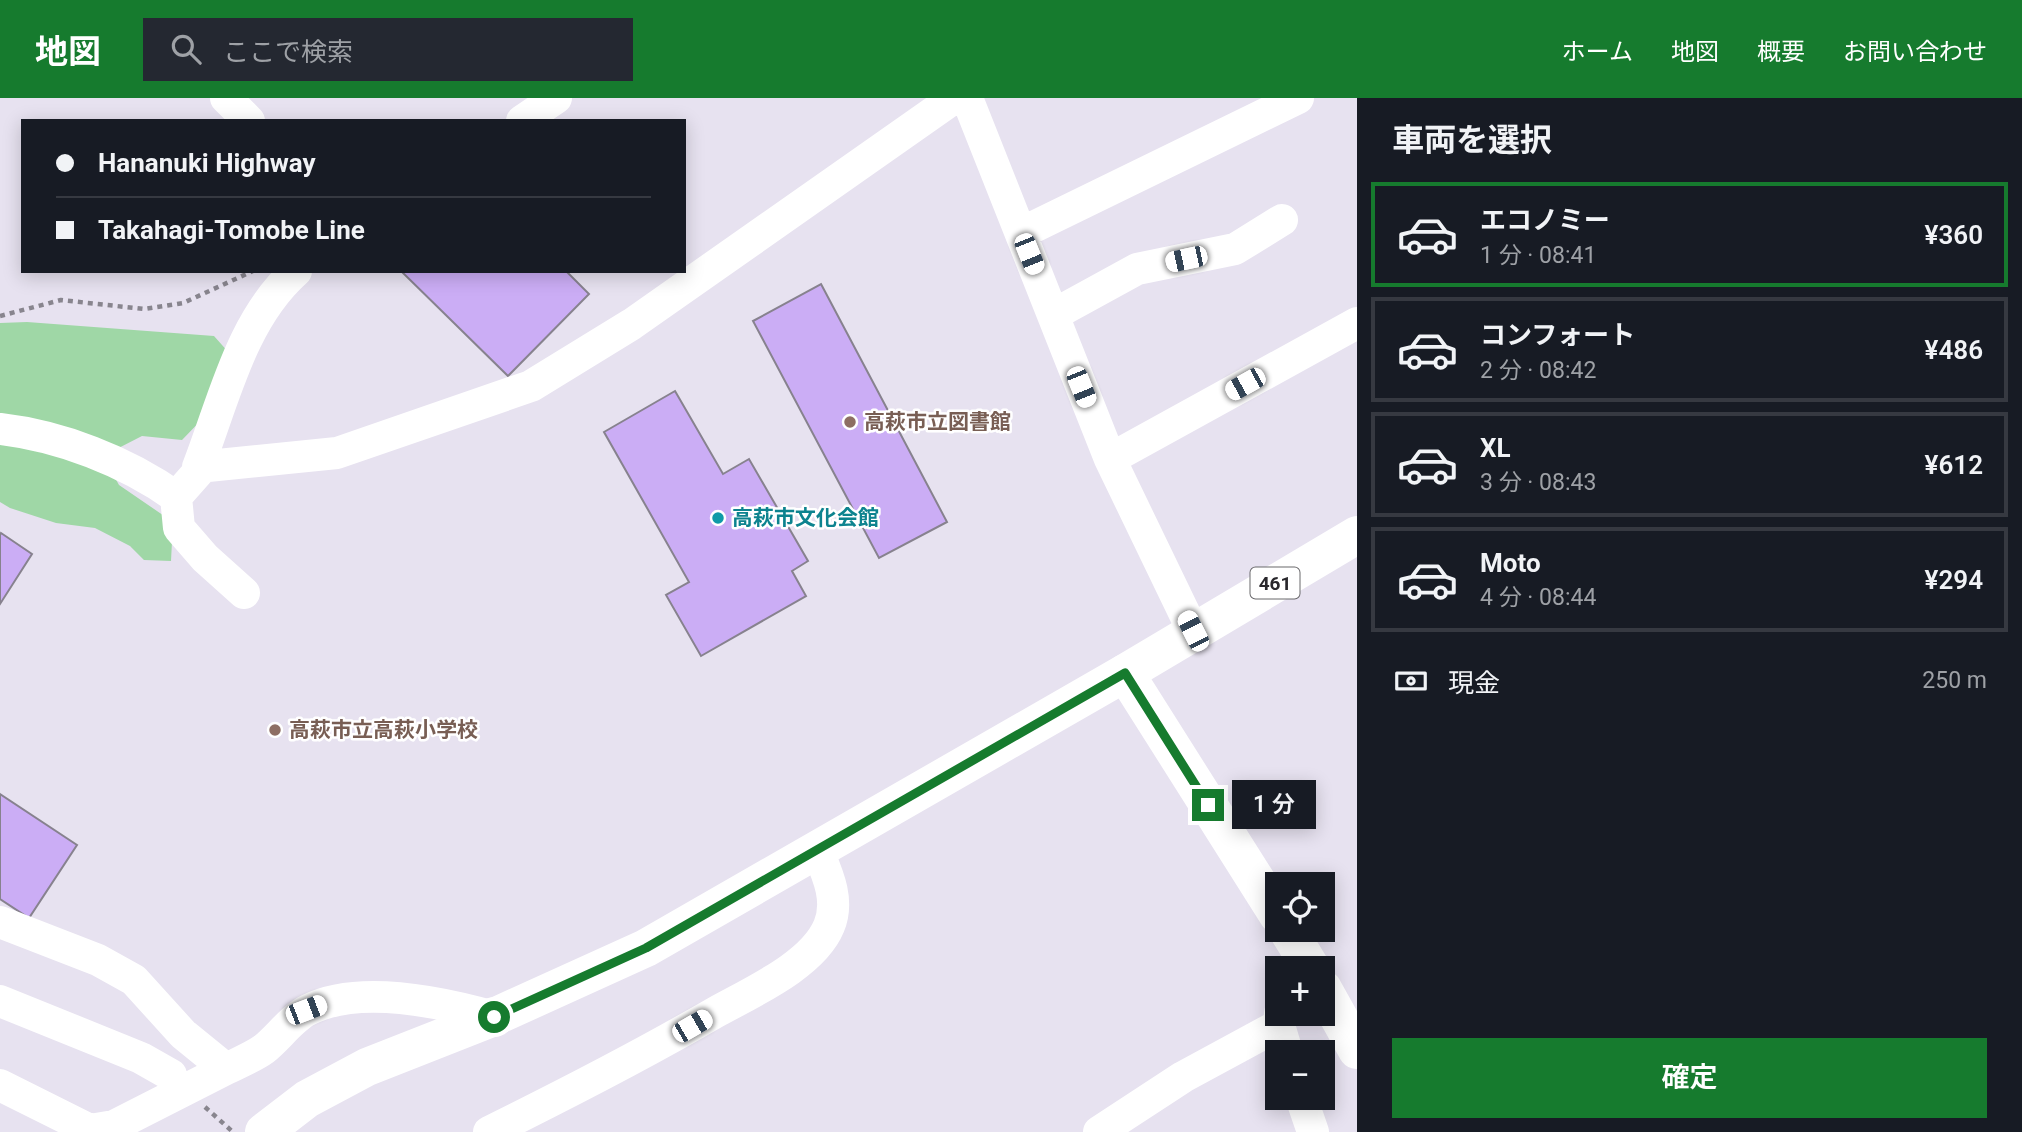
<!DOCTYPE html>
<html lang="ja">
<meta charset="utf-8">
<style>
body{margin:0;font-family:Roboto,"Noto Sans JP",sans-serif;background:#242831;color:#f1f3f6;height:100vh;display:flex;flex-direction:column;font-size:26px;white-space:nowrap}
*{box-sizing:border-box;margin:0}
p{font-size:23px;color:#9ea1a6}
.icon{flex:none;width:38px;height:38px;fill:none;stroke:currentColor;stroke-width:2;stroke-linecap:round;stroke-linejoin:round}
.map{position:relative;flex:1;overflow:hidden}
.side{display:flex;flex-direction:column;background:#171b24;width:665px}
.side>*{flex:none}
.guide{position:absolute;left:21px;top:21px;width:665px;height:154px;border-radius:0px;box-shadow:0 4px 18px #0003;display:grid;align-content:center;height:154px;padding:0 35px;background:#171b24}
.tools{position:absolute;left:1265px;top:774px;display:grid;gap:14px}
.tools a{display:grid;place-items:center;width:70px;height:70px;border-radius:0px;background:#171b24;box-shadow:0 4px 18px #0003;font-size:35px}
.end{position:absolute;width:32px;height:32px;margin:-16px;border:9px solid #167b2e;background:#fff;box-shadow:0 0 0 4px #fff}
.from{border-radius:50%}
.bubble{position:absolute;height:49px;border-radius:0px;background:#171b24;box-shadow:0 4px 18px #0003;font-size:23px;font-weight:600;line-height:49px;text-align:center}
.car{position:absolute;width:21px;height:42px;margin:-21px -10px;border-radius:9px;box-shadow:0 0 5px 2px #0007;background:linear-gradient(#fff 24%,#345 0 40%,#fff 0 76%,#345 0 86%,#fff 0)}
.guide b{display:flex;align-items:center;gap:24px;height:66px;font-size:26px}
.guide b+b{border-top:2px solid #363941}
.guide i{width:18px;height:18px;background:#f1f3f6}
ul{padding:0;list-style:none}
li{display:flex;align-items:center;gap:21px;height:105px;margin:0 14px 10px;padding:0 21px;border:4px solid #363941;border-radius:0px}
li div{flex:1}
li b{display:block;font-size:26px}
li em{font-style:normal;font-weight:600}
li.selected{border-color:#167b2e}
li>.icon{width:63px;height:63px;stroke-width:1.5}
h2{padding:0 35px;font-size:32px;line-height:84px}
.pay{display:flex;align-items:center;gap:18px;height:77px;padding:0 35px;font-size:26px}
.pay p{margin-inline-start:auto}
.button{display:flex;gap:14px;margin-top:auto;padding:14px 35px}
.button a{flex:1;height:80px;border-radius:0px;background:#167b2e;color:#fff;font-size:28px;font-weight:600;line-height:80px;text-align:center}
header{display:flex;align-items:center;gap:42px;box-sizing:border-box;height:98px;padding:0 35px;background:#167b2e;color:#fff}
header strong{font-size:33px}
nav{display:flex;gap:38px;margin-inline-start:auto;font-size:24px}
.search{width:490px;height:63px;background:#242831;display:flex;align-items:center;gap:18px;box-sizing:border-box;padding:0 24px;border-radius:0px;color:#9ea1a6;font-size:26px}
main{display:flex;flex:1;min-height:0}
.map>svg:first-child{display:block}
.green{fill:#9fd7a6}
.building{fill:#cbadf5;stroke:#87828e;stroke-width:2}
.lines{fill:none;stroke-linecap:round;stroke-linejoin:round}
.path{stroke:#88858e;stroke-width:4.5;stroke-dasharray:5 5;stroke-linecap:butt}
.minor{stroke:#fff;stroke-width:32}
.major{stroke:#fff;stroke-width:38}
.highway{stroke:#fff;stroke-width:38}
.route{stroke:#167b2e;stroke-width:9}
.education-dot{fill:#8d6e63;stroke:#fff;stroke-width:2.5}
.culture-dot{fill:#0f9aa8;stroke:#fff;stroke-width:2.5}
.labels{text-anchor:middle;stroke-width:5;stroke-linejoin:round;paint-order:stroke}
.shield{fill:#fff;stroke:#69686b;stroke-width:2}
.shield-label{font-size:19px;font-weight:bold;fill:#29272c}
.education-label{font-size:21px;font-weight:bold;fill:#785e54;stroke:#fff;text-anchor:start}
.culture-label{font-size:21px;font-weight:bold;fill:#0d838f;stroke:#fff;text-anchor:start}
</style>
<header>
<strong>地図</strong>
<div class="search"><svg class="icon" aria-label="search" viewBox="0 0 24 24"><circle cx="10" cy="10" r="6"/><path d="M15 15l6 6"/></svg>ここで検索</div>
<nav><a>ホーム</a><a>地図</a><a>概要</a><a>お問い合わせ</a></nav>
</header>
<main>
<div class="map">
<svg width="1357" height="1034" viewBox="0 0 1357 1034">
<rect width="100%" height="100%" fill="#e7e2f0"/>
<path class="green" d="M27 224 214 238 230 256 209 314 182 342 142 338 103 358 119 387 173 424 171 463 144 462 130 448 95 430 56 425 10 410 0 404V225Z"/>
<path class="building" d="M401 173H566L589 196 508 278Z
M821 186 947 424 879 460 753 223Z
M675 293 723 376 749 361 808 463 792 473 806 498 701 558 666 497 689 484 604 334Z
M1 435 32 456 0 506V437Z
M0 696 77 747 29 820 0 801Z"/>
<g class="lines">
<path class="path" d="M0 218 61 202 144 211 183 205 253 173
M205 1009 233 1034"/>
<path class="minor" d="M226 0 249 23
M967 0 1110 361 1193 533
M522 23 556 0
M1021 135 1298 0
M1053 217 1137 171 1235 151 1282 122
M0 331C60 338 126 363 176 399
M1110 361 1357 225
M198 369 337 355 531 288 632 226 954 0
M244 495 205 460 179 430 176 399 199 373 198 369C224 302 241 222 296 173
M0 824 98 862 134 882 183 936 226 971C238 965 253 959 264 951 279 939 292 920 308 912 359 886 441 904 494 919
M0 903 141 960 171 977
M1280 915 1279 927 1287 954
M0 987 90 1032 114 1028 226 971
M1301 999 1313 1034
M489 1034C566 996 642 957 716 914 752 894 813 867 829 828 840 802 827 775 817 751
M1099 1034 1183 979 1279 927"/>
<path class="major" d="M1125 575 1278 817
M1287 831 1311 870
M1323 891 1357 952"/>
<path class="highway" d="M264 1034 307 1001 367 969 494 919 646 850 1125 575 1357 437"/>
</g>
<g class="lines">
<path class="route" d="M494 919 646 850 1125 575 1208 707"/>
</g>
<g class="education-dot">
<circle cx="850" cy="324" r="7"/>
<circle cx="275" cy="632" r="7"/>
</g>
<circle class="culture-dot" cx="718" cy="420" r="7"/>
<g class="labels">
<rect class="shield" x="1250.5" y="469.5" width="49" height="31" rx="5"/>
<g class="shield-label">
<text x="1275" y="492">461</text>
</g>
<g class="education-label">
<text x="864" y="331">高萩市立図書館</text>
<text x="289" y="639">高萩市立高萩小学校</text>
</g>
<g class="culture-label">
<text x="732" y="427">高萩市文化会館</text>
</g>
</g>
</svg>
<div class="tools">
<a><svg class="icon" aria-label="locate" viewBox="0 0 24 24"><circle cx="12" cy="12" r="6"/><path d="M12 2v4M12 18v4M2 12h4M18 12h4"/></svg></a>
<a>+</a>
<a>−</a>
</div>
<i class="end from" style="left:494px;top:919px"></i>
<i class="end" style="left:1208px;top:707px"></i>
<div class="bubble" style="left:1232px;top:682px;width:84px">1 分</div>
<i class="car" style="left:1029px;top:156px;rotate:158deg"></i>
<i class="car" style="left:1186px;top:161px;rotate:258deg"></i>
<i class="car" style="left:1245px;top:286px;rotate:241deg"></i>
<i class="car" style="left:1081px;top:289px;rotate:158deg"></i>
<i class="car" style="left:1193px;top:533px;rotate:333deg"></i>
<i class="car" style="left:306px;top:912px;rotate:69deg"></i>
<i class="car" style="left:692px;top:928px;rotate:60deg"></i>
<div class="guide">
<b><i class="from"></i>Hananuki Highway</b>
<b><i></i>Takahagi-Tomobe Line</b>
</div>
</div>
<section class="side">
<h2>車両を選択</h2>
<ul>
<li class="selected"><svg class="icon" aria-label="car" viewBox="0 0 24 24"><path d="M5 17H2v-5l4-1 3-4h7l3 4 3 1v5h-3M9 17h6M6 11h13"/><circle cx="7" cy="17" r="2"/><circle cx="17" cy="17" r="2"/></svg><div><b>エコノミー</b><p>1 分 · 08:41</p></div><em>¥360</em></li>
<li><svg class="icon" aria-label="car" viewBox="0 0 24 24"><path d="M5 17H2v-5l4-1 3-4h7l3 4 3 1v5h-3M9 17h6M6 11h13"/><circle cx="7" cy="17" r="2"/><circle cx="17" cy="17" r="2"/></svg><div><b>コンフォート</b><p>2 分 · 08:42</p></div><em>¥486</em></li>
<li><svg class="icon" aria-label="car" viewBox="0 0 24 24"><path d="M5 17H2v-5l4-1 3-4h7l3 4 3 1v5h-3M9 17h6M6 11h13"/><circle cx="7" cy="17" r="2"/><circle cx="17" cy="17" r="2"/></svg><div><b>XL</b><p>3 分 · 08:43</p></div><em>¥612</em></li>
<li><svg class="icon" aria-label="car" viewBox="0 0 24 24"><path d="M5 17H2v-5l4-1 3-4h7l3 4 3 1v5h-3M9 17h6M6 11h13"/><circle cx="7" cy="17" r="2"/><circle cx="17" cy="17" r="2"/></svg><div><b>Moto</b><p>4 分 · 08:44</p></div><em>¥294</em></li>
</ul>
<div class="pay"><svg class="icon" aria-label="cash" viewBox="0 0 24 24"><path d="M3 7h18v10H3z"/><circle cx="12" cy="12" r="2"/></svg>現金<p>250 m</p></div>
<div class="button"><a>確定</a></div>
</section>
</main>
